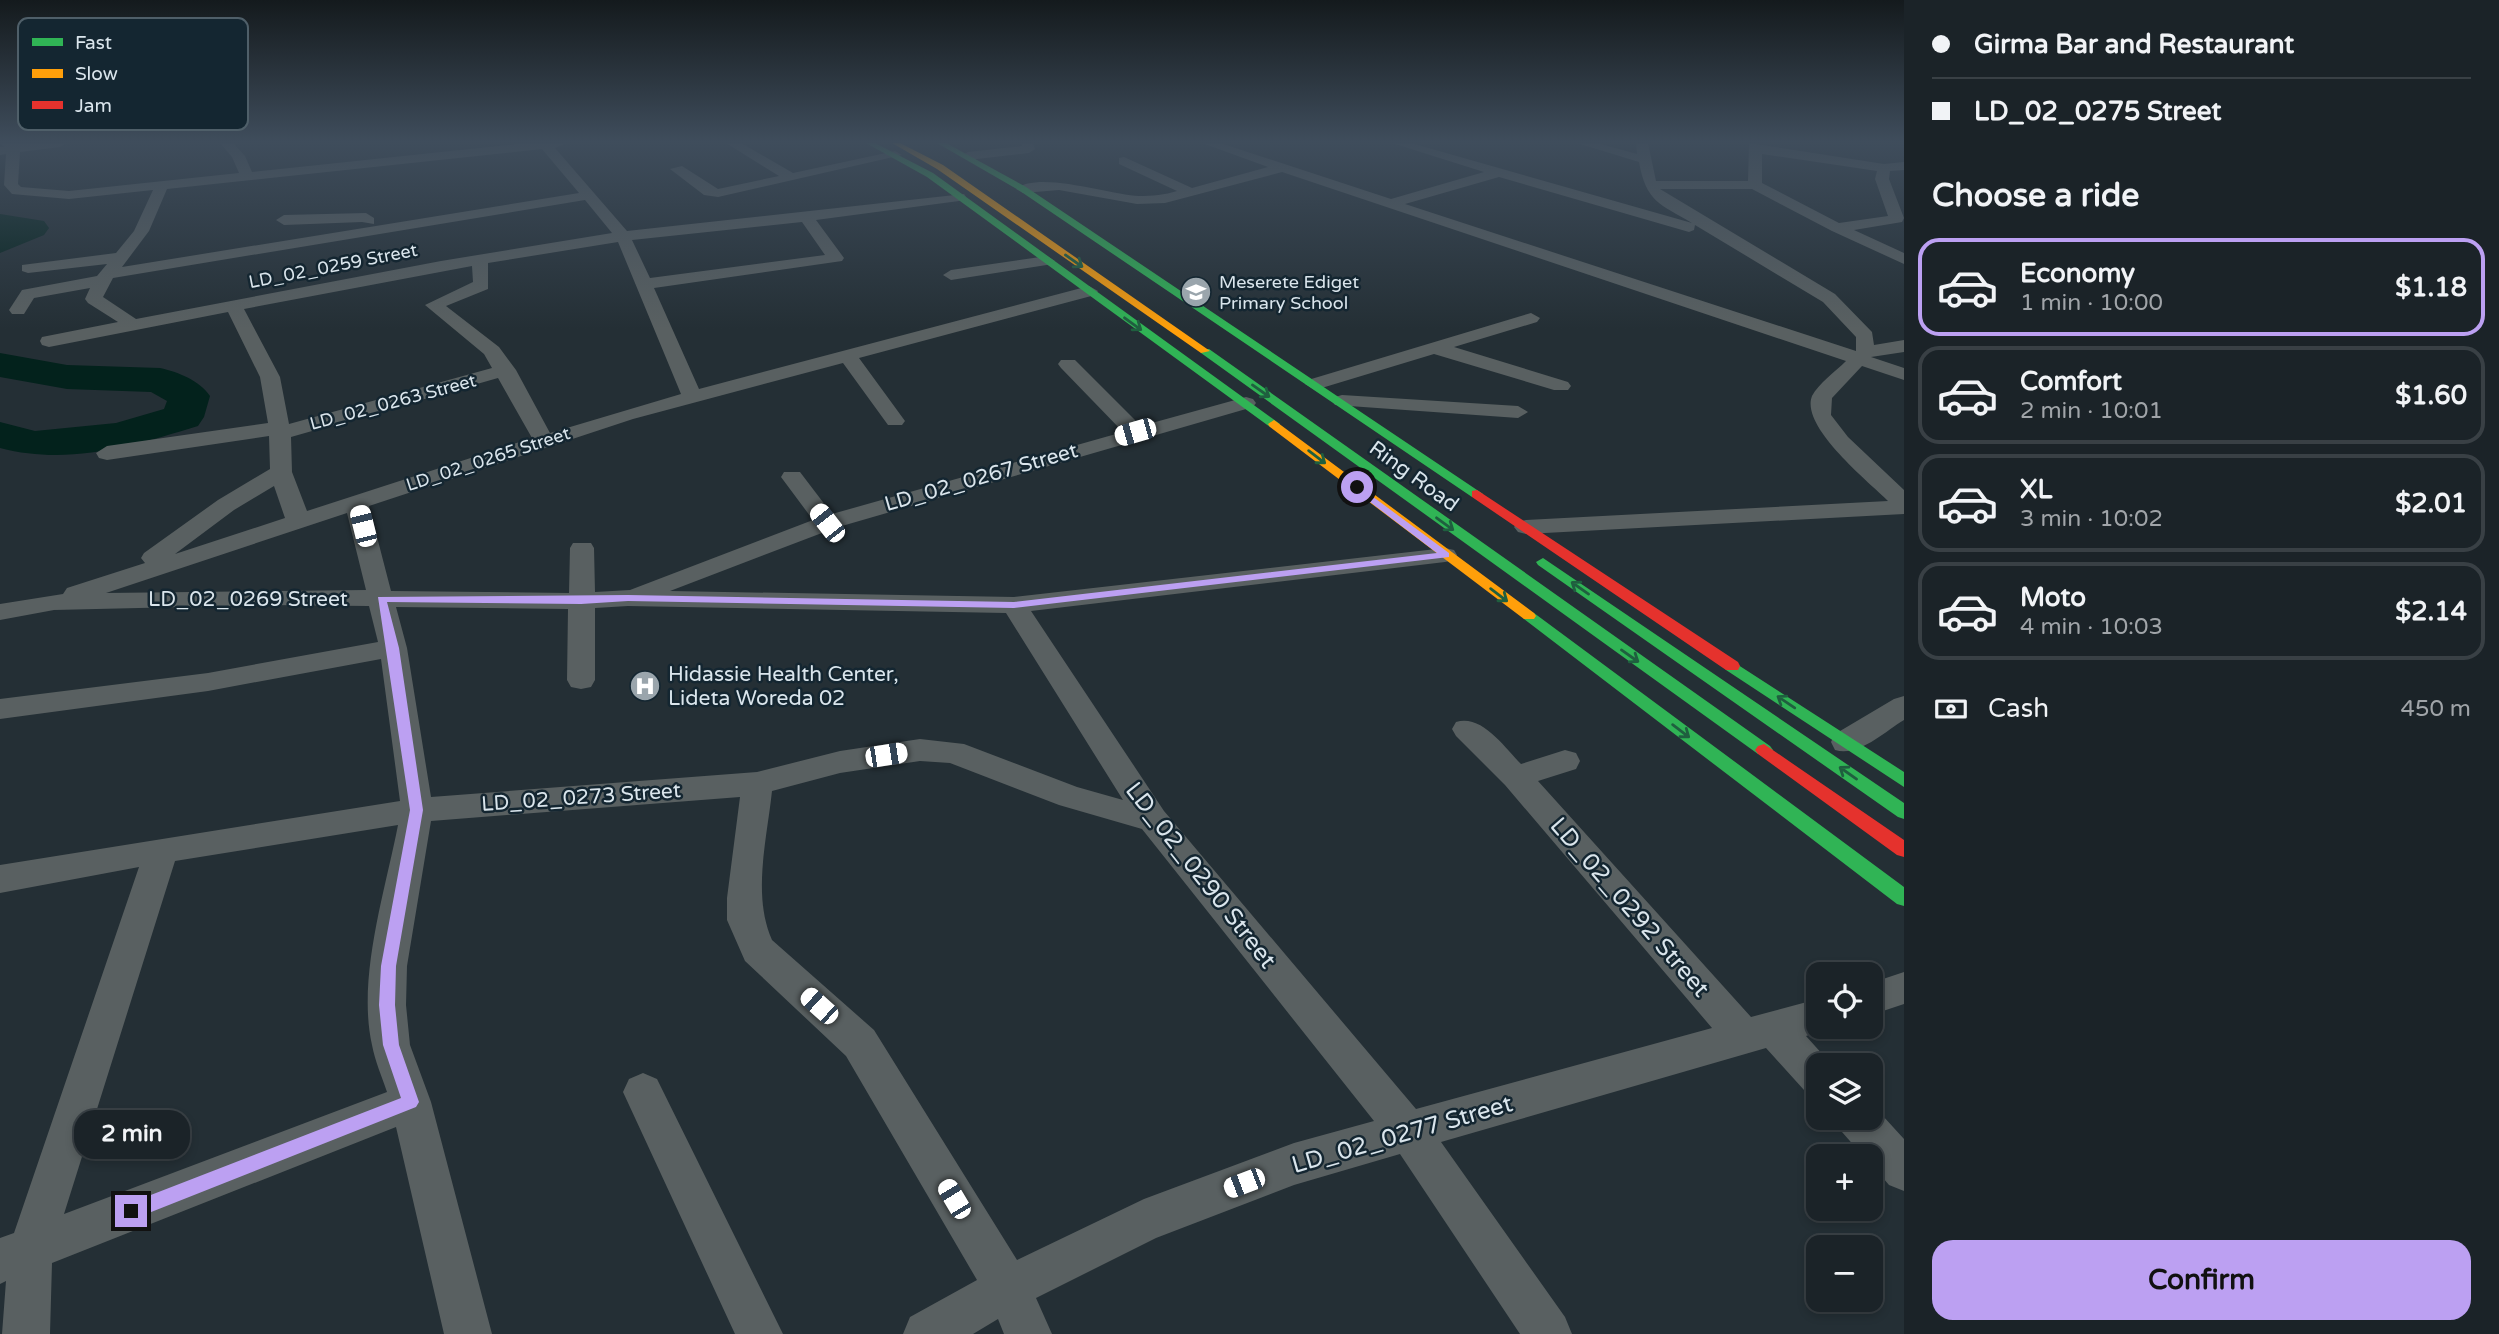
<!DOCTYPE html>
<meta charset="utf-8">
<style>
body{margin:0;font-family:"Varela Round",sans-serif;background:#282f34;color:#f1f3f6;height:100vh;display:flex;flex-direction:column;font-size:26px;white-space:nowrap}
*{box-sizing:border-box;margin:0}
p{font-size:23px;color:#a0a4a8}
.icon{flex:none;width:38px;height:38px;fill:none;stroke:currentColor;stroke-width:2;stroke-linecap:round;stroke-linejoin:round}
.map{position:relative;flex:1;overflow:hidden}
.drawer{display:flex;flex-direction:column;background:#1b2328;width:595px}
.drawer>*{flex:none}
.top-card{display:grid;align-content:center;height:154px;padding:0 28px;background:#1b2328}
.tools{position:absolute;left:1806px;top:962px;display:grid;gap:14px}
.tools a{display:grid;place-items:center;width:77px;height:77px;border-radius:14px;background:#1b2328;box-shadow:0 4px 10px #0003,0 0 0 2px #394045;font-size:35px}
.end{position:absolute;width:32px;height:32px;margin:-16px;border:9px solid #bca0f2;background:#111;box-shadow:0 0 0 4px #111}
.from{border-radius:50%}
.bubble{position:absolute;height:49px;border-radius:21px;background:#1b2328;box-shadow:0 4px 10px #0003,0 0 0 2px #394045;font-size:23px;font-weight:800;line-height:49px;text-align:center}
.car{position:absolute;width:21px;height:42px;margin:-21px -10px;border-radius:9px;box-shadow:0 0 5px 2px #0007;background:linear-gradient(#fff 24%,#345 0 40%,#fff 0 76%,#345 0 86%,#fff 0)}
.top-card b{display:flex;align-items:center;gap:24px;height:66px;font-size:26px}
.top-card b+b{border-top:2px solid #394045}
.top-card i{width:18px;height:18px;background:#f1f3f6}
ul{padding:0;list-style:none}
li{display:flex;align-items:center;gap:21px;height:98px;margin:0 14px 10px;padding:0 14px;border:4px solid #394045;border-radius:21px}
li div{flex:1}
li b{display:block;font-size:26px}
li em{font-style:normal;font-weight:800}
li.active{border-color:#bca0f2}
li>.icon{width:63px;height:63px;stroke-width:1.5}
h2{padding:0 28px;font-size:32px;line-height:84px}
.pay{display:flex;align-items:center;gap:18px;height:77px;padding:0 28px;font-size:26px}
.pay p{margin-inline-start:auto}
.primary-button{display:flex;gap:14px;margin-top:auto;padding:14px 28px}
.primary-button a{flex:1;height:80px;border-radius:21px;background:#bca0f2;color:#111;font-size:28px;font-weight:800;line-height:80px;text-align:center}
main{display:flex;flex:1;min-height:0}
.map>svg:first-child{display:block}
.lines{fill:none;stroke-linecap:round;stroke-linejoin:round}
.river{fill:#03221c;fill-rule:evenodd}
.street{fill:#596061;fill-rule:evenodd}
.fast{fill:#30b455;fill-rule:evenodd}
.slow{fill:#ff9f0a;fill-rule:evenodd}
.jam{fill:#e5322d;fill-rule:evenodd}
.oneway{stroke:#1f5f3f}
.route{fill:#bca0f2}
.labels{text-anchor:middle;stroke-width:5;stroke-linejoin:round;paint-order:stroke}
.far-street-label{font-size:18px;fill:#dae5ec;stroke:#142631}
.far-poi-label{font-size:18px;fill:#dae5ec;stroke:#142631;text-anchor:start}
.street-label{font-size:21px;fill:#dae5ec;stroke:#142631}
.poi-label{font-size:21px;fill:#dae5ec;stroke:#142631;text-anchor:start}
.near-street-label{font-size:24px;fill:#dae5ec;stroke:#142631}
.key{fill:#142631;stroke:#4f5f69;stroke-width:2}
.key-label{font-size:19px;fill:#dae5ec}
</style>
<main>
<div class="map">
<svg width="1904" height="1334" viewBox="0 0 1904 1334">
<rect width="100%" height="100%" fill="#242f35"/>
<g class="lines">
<path class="river" d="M0 214 44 221 49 228 44 235 0 253Z
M0 353 67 365 160 368C178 372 199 380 210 396L204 417 198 426C132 446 69 466 0 448V422L35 431 116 423 164 409 167 401 151 392 67 389 0 377Z"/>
<path class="street" d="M1 143H66L60 147 20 152 18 184 21 187 69 191 239 173 232 157 220 143H233L245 156 252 172 527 143H567L555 148 627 231 964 194 966 197 959 201 816 220 844 258 842 261 654 288 699 389 1089 286 1098 291 1095 295 859 358 905 421 902 425H888L843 363 633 419 369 506 391 591 569 593 570 548 573 543H591L594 548 595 592 630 590 813 520 781 477 784 472H800L832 514 1123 432 1061 368 1058 364 1061 360H1075L1141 426 1246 397 1253 399 1256 403 1253 407 835 528 670 591 1014 597 1445 548 1454 550 1457 555 1454 560 1445 562 1031 611 1164 811 1416 1109 1712 1028 1505 785 1456 736 1452 729 1456 722C1482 714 1504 747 1521 764L1565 750 1576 753 1580 761 1576 769 1538 781 1751 1017 1818 999V1027H1832L1806 1036 1833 1066H1818V1096L1804 1090 1766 1048 1441 1142 1565 1317 1572 1334H1520L1400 1154 1294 1185 1156 1238 1036 1298 1052 1334H1004L998 1319 973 1334H903L910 1317 977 1280 846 1056 745 961 727 920V898L740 797 431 821 407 966 406 1005 410 1045 431 1102 492 1334H444L396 1127 52 1263 50 1334H2L6 1281 0 1284V1238L14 1233 139 867 0 893V865L400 801 381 659 208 691 0 719V699L208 673 378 642 369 606 267 605 54 610 0 620V604L63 594 67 588 145 563 141 558 144 553 218 500 270 469 269 436 107 460 99 458 96 453 107 446 268 423 260 377 228 312 49 347 42 345 40 341 42 337 118 322 88 303 85 299 90 288 34 298 24 314H12L9 310 22 290 97 276 107 264 28 273 22 271V265L116 253 134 231 153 190 69 199 12 194 4 185 6 154 0 155V147H4ZM542 149 579 193 122 267 149 231 167 189ZM585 200 612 233 441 261 136 319 103 297 113 278ZM802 222 825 255 650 278 632 240ZM618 242 681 394 550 433 516 370 499 347 446 306 488 289V263ZM472 266 473 282 425 305 484 354 492 368 289 424 280 377 244 309ZM498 378 532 438 307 511 292 472 291 437ZM274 486 285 518 175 554 234 510ZM347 513 366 590 106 593ZM628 606 1006 613 1123 800 1077 787 964 744 920 739 840 751 757 772 431 797 407 648 396 607 568 609 567 680 571 687 581 689 591 687 595 680V608ZM920 761 950 763 1059 805 1142 829 1374 1121 1294 1143 1144 1199 1017 1260 874 1030 772 940C752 895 767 839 772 791L840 773ZM398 825C385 892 357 978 372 1045 375 1061 382 1077 387 1092L64 1214 175 861Z
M726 143H741L793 173 895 151 902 155 718 197 704 195 670 169 682 166 718 189 779 176Z
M1021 143H1033L1035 149 1029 153 968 160 961 156 968 152 1022 146Z
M1202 143H1220L1391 199 1484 172 1392 143H1411L1692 223C1660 204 1646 202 1639 162L1577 143H1597L1637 154 1636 143H1648L1656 181H1748L1749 143 1884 164 1904 162V170L1890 171 1889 179 1904 218 1902 222 1854 230 1904 253V264L1832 231 1752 189H1660L1835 294 1872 332 1874 345 1904 340V352L1871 357 1904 368V380L1862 366 1832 398 1831 415 1848 437 1904 490V514L1526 534 1518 532 1514 527 1518 522 1526 520 1888 501C1868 481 1800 427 1812 396 1818 384 1836 371 1846 361L1282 172 1165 203 1137 204 1059 190 1023 193 1016 189C1038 170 1111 195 1139 196 1152 196 1165 195 1177 191L1119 164V158L1124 157 1192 188 1268 167ZM1762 154 1877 171 1875 179 1888 216 1839 223 1762 183ZM1499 177 1689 232 1694 230 1695 225 1823 302 1856 337V351L1405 204Z
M366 213 374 218V224L362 222 284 225 276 220 284 215Z
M1047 256 1055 261 1053 264 951 280 943 275 951 270Z
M1531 313 1540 318 1537 322 1454 347 1568 382 1571 386 1568 390H1554L1434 354 1315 390 1305 384 1308 380Z
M1342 395 1518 406 1528 412 1518 418 1335 405 1332 401 1335 397Z
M1904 696V720C1884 732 1859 757 1835 750L1831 742 1835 734 1894 699Z
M1904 972V1004L1871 1015V983Z
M643 1073 657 1079 783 1334H735L623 1092 629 1079Z
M1872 1104 1904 1139V1191L1889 1185 1871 1164V1157H1864L1842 1132 1837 1118H1871Z"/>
<path class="fast" d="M866 143H875L933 173 1280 424 1278 427H1270L927 177Z
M937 143H946L1026 187 1483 494 1482 497H1472L1020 191Z
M1201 349H1209L1770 746 1773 750 1770 754H1758L1201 353Z
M1543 558 1904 803V819L1898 817 1538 565 1536 562Z
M1529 611 1534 613 1904 887V906L1897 904 1524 619 1522 616Z
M1732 661 1904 772V787L1726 670 1724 666Z"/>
<path class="slow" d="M892 143H900L943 165 1210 351 1201 353 937 169Z
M1274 420 1534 613 1536 616 1534 619H1524L1270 427 1268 424Z"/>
<path class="jam" d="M1477 490 1738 662 1740 666 1738 670H1726L1472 497V491Z
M1764 744 1904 840V857L1897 855 1758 754 1755 750 1758 746Z"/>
</g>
<defs><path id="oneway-shaft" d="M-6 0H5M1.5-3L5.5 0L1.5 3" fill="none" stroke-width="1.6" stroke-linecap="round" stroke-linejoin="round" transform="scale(1.75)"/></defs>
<g class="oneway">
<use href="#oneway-shaft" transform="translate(1074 261) rotate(35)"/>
<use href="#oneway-shaft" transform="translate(1133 324) rotate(36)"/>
<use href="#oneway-shaft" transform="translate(1261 391) rotate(35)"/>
<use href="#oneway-shaft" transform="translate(1317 457) rotate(37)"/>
<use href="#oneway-shaft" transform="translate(1445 524) rotate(36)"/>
<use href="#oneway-shaft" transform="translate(1580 588) rotate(-145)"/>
<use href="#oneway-shaft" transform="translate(1499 595) rotate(37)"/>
<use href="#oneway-shaft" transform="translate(1630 656) rotate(35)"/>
<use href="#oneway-shaft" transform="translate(1786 702) rotate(-146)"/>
<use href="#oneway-shaft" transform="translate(1681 731) rotate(37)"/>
<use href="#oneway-shaft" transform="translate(1848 773) rotate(-145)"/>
</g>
<linearGradient id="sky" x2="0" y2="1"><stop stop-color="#141a1d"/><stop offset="0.43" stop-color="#3f4d5c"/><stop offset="1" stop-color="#3f4d5c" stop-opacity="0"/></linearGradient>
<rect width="1904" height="329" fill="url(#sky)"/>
<path class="route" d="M1357 485 1449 553V557L1014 608 628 601 581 604 387 602 399 648 423 810 396 966 395 1005 399 1045 419 1102 416 1107 131 1220 125 1217 123 1211 125 1205 401 1098 383 1045 379 1005 381 966 410 810 378 597 628 595 1014 602 1437 553 1353 489Z"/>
<defs>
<g id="school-disc" transform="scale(1.575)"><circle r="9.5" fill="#9aa5ac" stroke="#142631"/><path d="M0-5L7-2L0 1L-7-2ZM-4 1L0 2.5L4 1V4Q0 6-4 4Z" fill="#fff"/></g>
<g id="hospital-disc" transform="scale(1.575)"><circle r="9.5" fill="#9aa5ac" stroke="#142631"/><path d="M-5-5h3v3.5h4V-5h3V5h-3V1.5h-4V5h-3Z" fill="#fff"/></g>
</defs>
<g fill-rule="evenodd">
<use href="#school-disc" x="1196" y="292"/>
<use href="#hospital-disc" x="645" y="686"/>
</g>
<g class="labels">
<g class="far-street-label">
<text transform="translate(333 266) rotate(-11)" y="6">LD_02_0259 Street</text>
<text transform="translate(393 402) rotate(-15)" y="6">LD_02_0263 Street</text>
<text transform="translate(488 459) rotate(-18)" y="6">LD_02_0265 Street</text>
</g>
<g class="far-poi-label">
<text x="1219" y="288">Meserete Ediget<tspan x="1219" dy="21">Primary School</tspan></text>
</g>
<g class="street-label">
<text transform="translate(1414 476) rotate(36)" y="7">Ring Road</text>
<text transform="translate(981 477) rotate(-16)" y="7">LD_02_0267 Street</text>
<text x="248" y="606">LD_02_0269 Street</text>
<text transform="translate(581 797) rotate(-4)" y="7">LD_02_0273 Street</text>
</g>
<g class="poi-label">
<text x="668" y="681">Hidassie Health Center,<tspan x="668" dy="24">Lideta Woreda 02</tspan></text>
</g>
<g class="near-street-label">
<text transform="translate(1201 875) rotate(52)" y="8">LD_02_0290 Street</text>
<text transform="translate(1630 907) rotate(49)" y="8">LD_02_0292 Street</text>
<text transform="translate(1402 1134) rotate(-16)" y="8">LD_02_0277 Street</text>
</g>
</g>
<rect x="18" y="18" width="230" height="112" rx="10" class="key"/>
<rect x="32" y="38" width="31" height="8" fill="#30b455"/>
<rect x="32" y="69" width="31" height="9" fill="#ff9f0a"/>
<rect x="32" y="101" width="31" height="8" fill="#e5322d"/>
<g class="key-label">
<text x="75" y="49">Fast</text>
<text x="75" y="80">Slow</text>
<text x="75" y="112">Jam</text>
</g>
</svg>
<div class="tools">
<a><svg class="icon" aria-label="locate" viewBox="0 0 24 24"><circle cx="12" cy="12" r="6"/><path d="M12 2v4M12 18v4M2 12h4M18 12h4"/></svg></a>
<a><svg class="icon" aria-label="layers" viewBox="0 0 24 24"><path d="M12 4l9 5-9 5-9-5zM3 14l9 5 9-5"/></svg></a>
<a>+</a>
<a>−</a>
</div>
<i class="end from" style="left:1357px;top:487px"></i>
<i class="end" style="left:131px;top:1211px"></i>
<div class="bubble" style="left:74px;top:1110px;width:116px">2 min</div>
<i class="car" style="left:1135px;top:432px;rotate:254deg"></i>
<i class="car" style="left:827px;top:523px;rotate:322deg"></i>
<i class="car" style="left:363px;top:526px;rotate:346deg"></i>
<i class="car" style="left:886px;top:755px;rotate:81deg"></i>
<i class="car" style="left:819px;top:1006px;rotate:312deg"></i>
<i class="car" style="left:1244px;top:1183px;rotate:249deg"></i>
<i class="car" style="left:954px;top:1199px;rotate:329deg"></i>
</div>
<section class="drawer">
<div class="top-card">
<b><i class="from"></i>Girma Bar and Restaurant</b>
<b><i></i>LD_02_0275 Street</b>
</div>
<h2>Choose a ride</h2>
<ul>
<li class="active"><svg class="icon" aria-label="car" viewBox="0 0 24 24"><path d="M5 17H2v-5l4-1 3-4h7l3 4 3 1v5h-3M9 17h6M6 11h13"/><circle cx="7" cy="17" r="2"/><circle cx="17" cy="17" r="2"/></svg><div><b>Economy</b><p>1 min · 10:00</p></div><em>$1.18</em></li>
<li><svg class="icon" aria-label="car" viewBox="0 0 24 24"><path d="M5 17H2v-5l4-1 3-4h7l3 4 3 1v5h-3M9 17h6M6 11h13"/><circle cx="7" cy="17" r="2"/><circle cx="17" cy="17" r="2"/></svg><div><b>Comfort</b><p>2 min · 10:01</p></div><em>$1.60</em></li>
<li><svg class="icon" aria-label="car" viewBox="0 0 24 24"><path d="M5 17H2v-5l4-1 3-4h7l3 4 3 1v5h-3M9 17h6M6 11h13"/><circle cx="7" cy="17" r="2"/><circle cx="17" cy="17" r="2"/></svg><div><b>XL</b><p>3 min · 10:02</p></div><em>$2.01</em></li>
<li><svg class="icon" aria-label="car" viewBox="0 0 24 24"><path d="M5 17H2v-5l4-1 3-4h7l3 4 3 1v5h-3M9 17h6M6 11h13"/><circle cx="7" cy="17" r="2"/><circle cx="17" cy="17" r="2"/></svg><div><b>Moto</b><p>4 min · 10:03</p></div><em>$2.14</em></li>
</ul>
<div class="pay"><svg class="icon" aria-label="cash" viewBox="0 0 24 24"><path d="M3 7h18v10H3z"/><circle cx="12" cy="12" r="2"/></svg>Cash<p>450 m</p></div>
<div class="primary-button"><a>Confirm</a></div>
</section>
</main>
